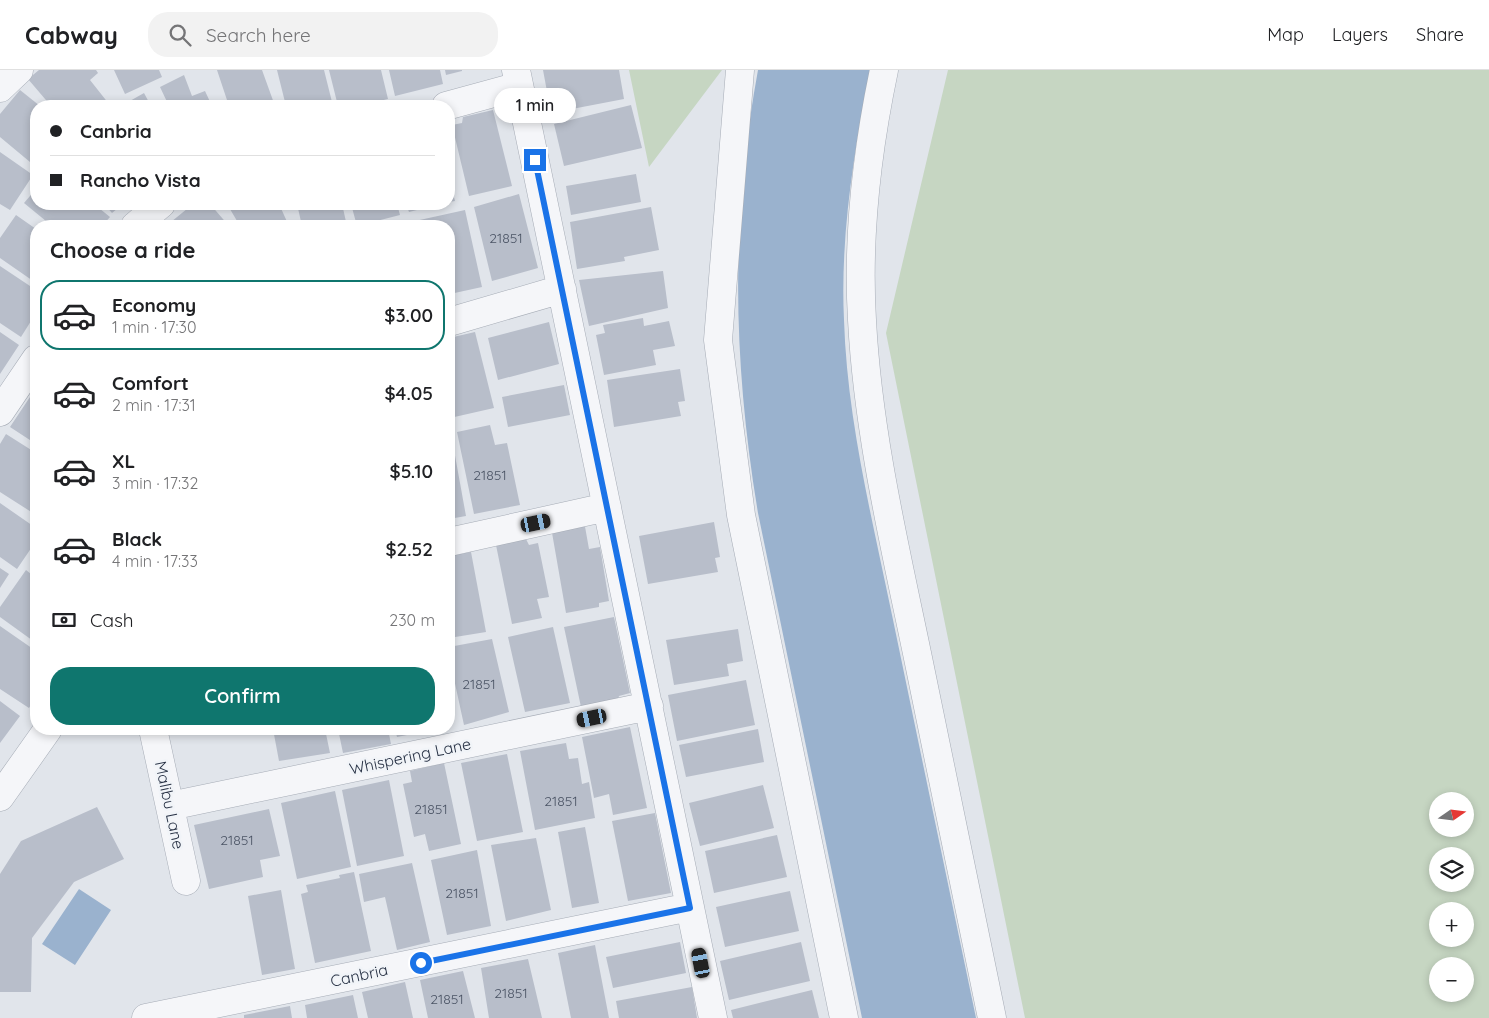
<!DOCTYPE html>
<meta charset="utf-8">
<style>
body{margin:0;font-family:Quicksand,sans-serif;background:#f2f2f2;color:#202124;height:100vh;display:flex;flex-direction:column;font-size:19px;white-space:nowrap}
*{box-sizing:border-box;margin:0}
p{font-size:16px;color:#757577}
.icon{flex:none;width:28px;height:28px;fill:none;stroke:currentColor;stroke-width:2;stroke-linecap:round;stroke-linejoin:round}
.map{position:relative;flex:1;overflow:hidden}
.side{position:absolute;left:30px;top:150px;width:425px;height:515px;display:flex;flex-direction:column;background:#fff;border-radius:20px;box-shadow:0 2px 8px #0003}
.side>*{flex:none}
.hud{position:absolute;left:30px;top:30px;width:425px;height:110px;border-radius:20px;box-shadow:0 2px 8px #0003;display:grid;align-content:center;height:110px;padding:0 20px;background:#fff}
.needle{width:32px;rotate:76deg}
.controls{position:absolute;left:1429px;top:722px;display:grid;gap:10px}
.controls a{display:grid;place-items:center;width:45px;height:45px;border-radius:50%;background:#fff;box-shadow:0 2px 8px #0003;font-size:25px}
.end{position:absolute;width:22px;height:22px;margin:-11px;border:6px solid #1a73e8;background:#fff;box-shadow:0 0 0 2px #fff}
.from{border-radius:50%}
.bubble{position:absolute;height:35px;border-radius:18px;background:#fff;box-shadow:0 2px 8px #0003;font-size:16px;font-weight:600;line-height:35px;text-align:center}
.car{position:absolute;width:15px;height:30px;margin:-15px -8px;border-radius:6px;box-shadow:0 0 4px 1px #0007;background:linear-gradient(#222 24%,#8ab4d8 0 40%,#222 0 76%,#8ab4d8 0 86%,#222 0)}
.hud b{display:flex;align-items:center;gap:18px;height:48px;font-size:19px}
.hud b+b{border-top:1px solid #e0e0e0}
.hud i{width:12px;height:12px;background:#202124}
ul{padding:0;list-style:none}
li{display:flex;align-items:center;gap:15px;height:70px;margin:0 10px 8px;padding:0 10px;border:2px solid transparent;border-radius:20px}
li div{flex:1}
li b{display:block;font-size:19px}
li em{font-style:normal;font-weight:600}
li.current{border-color:#0f766e}
li>.icon{width:45px;height:45px;stroke-width:1.5}
h2{padding:0 20px;font-size:22px;line-height:60px}
.pay{display:flex;align-items:center;gap:12px;height:55px;padding:0 20px;font-size:19px}
.pay p{margin-inline-start:auto}
.action{display:flex;gap:10px;margin-top:auto;padding:10px 20px}
.action a{flex:1;height:58px;border-radius:20px;background:#0f766e;color:#fff;font-size:20px;font-weight:600;line-height:58px;text-align:center}
header{display:flex;align-items:center;gap:30px;box-sizing:border-box;height:70px;padding:0 25px;background:#fff;border-bottom:1px solid #e0e0e0}
header strong{font-size:24px}
nav{display:flex;gap:28px;margin-inline-start:auto;font-size:18px}
.search{width:350px;height:45px;background:#f2f2f2;display:flex;align-items:center;gap:12px;box-sizing:border-box;padding:0 18px;border-radius:20px;color:#757577;font-size:19px}
.map>svg:first-child{display:block}
.green{fill:#c6d6c2;fill-rule:evenodd}
.water{fill:#9ab2ce}
.building{fill:#b8beca}
.lines{fill:none;stroke-linecap:round;stroke-linejoin:round}
.minor-casing{stroke:#a6acb6;stroke-width:29}
.minor{stroke:#f5f6f9;stroke-width:28}
.route{stroke:#1a73e8;stroke-width:6}
.labels{text-anchor:middle;stroke-width:5;stroke-linejoin:round;paint-order:stroke}
.number-label{font-size:14px;fill:#4c5566}
.street-label{font-size:16px;fill:#283245;stroke:#f1f4f8}
</style>
<header>
<strong>Cabway</strong>
<div class="search"><svg class="icon" aria-label="search" viewBox="0 0 24 24"><circle cx="10" cy="10" r="6"/><path d="M15 15l6 6"/></svg>Search here</div>
<nav><a>Map</a><a>Layers</a><a>Share</a></nav>
</header>
<div class="map">
<svg width="1489" height="948" viewBox="0 0 1489 948">
<rect width="100%" height="100%" fill="#e1e5eb"/>
<path class="green" d="M629 0H722L649 97Z
M948 0H1489V948H1025L886 263ZM1438 731H1465V759H1438ZM1438 786H1465V814H1438ZM1438 841H1465V869H1438ZM1438 896H1465V924H1438Z"/>
<path class="water" d="M758 0H870C854 81 840 167 844 250 847 349 872 448 892 545 920 680 948 814 976 948H862L758 443C733 292 730 152 758 0Z
M79 819 111 840 75 895 42 874Z"/>
<path class="building" d="M39 0H96L98 3 90 10 109 34 106 36H51L28 9Z
M114 0H159L162 7 125 24Z
M217 0H262L275 36H229Z
M277 0H324L333 36H286Z
M329 0H381L388 29 358 36H338Z
M389 0H440L443 14 395 26Z
M445 0H462V1L446 5Z
M543 0H619L624 29 551 43Z
M184 5 192 26 205 21 212 36H169L160 17Z
M20 20 40 36H36V97L0 67V44Z
M144 23 151 36H121Z
M631 35 642 78 564 96 554 54Z
M493 40 512 116 469 126 452 55 462 53 463 47Z
M0 82 33 105 10 140 0 134Z
M636 104 641 132 571 145 566 116Z
M449 109 455 131 449 132Z
M36 119V134H94L110 147 102 156H52L24 133Z
M519 124 538 198 492 211 474 137Z
M104 134H123L112 143Z
M193 134H210L229 156H166Z
M227 134H279L289 156H240Z
M297 134H342L347 156H302Z
M351 134H397L400 145 357 156Z
M406 134H441L409 142Z
M651 137 659 180 624 187 625 191 577 199 570 152Z
M465 140 482 217 450 224 449 156H407L406 153Z
M16 145 36 159V213L0 188V168Z
M0 196 36 220V243L21 267 0 253Z
M663 201 668 238 589 256 579 210Z
M643 248 644 256 669 251 675 276 653 280 656 295 604 305 596 265 605 263 603 255Z
M549 252 559 294 498 310 488 268Z
M0 262 19 275 0 304Z
M475 262 494 338 450 348 449 268Z
M680 299 685 331 678 332 681 346 614 357 607 310Z
M564 315 570 345 508 357 502 327Z
M36 318V374L10 357Z
M490 355 495 375 507 373 520 435 474 444 457 362Z
M6 364 36 383V445L0 422V374Z
M454 380 466 446 449 449V381Z
M0 433 36 458V471L17 499 0 487Z
M584 451 589 479 600 477 609 531 599 533V537L566 543 551 457Z
M714 452 720 487 715 488 718 502 648 514 639 466Z
M526 469 529 475 538 473 549 527 537 529 542 548 512 554 496 475Z
M471 482 486 562 449 568V486Z
M0 498 9 504 0 518Z
M26 500 36 508V573L0 547V537Z
M614 547 630 623 619 626 618 629 581 637 564 557Z
M0 556 36 581V627L29 638 0 619Z
M553 557 570 633 525 642 508 567Z
M738 559 743 591 727 594 729 606 674 615 666 570Z
M492 569 509 642 464 655 449 586V577Z
M746 610 755 655 677 671 668 625Z
M0 631 20 646 0 673Z
M630 657 647 738 613 745 609 724 594 728 582 667Z
M273 659H325L330 683 279 691Z
M338 659H388L391 674 343 683Z
M395 659H432V660L397 667Z
M758 659 764 692 686 707 679 675Z
M566 673 569 689 578 688 582 714 589 712 595 748 535 760 520 681Z
M507 684 523 762 477 771 461 693Z
M444 693 461 774 429 781 425 764 414 767 403 714 412 712 410 701Z
M389 710 404 786 357 796 342 720Z
M763 715 774 758 700 776 689 733Z
M335 721 351 797 297 809 281 733Z
M97 737 124 789 74 812 32 868 31 922H0V804L21 771Z
M269 739 280 786 260 790 263 807 209 819 194 755Z
M655 743 671 823 628 831 612 751Z
M585 757 599 833 572 838 558 762Z
M777 765 787 807 714 823 705 781Z
M536 768 551 840 506 851 491 775Z
M477 780 491 856 447 865 431 790Z
M412 793 430 872 397 880 385 827 364 832 359 804Z
M354 802 371 881 315 893 301 824 308 822 306 815 340 808 339 805Z
M281 820 295 899 262 905 248 826Z
M790 821 799 861 725 877 716 837Z
M680 872 686 903 613 918 606 887Z
M801 872 810 911 729 930 720 891Z
M595 875 609 948H571L558 883Z
M528 889 542 948H489L481 898Z
M463 901 475 948H428L420 910Z
M405 912 413 948H368L362 922Z
M692 917 697 948H619L616 931Z
M812 920 819 948H733L731 940Z
M353 925 358 948H307L305 935Z
M290 936 292 948H244V945Z"/>
<g class="lines">
<g class="minor-casing">
<path id="minor" d="M516 0 713 948
M740 0 718 270 741 445 844 948
M884 0C867 81 857 167 862 250 868 364 895 477 918 588 943 708 967 828 992 948
M0 18 19 0
M446 36 519 16
M135 156 161 134
M449 252 562 219
M0 342 36 289
M449 472 607 437
M153 659 186 811
M0 727 48 659
M170 736 649 636
M146 948 690 837"/>
</g>
<use href="#minor" class="minor"/>
</g>
<g class="lines">
<path class="route" d="M421 893 690 838 535 90"/>
</g>
<g class="labels">
<g class="number-label">
<text x="506" y="173">21851</text>
<text x="490" y="410">21851</text>
<text x="479" y="619">21851</text>
<text x="561" y="736">21851</text>
<text x="431" y="744">21851</text>
<text x="237" y="775">21851</text>
<text x="462" y="828">21851</text>
<text x="511" y="928">21851</text>
<text x="447" y="934">21851</text>
</g>
<g class="street-label">
<text transform="translate(410 686) rotate(-12)" y="6">Whispering Lane</text>
<text transform="translate(170 735) rotate(78)" y="6">Malibu Lane</text>
<text transform="translate(359 905) rotate(-12)" y="6">Canbria</text>
</g>
</g>
</svg>
<div class="controls">
<a><svg class="needle" viewBox="-14 -14 28 28"><path d="M0-13l5 13h-10z" fill="#e53935"/><path d="M0 13l5-13h-10z" fill="#757577"/></svg></a>
<a><svg class="icon" aria-label="layers" viewBox="0 0 24 24"><path d="M12 4l9 5-9 5-9-5zM3 14l9 5 9-5"/></svg></a>
<a>+</a>
<a>−</a>
</div>
<i class="end from" style="left:421px;top:893px"></i>
<i class="end" style="left:535px;top:90px"></i>
<div class="bubble" style="left:494px;top:18px;width:82px">1 min</div>
<i class="car" style="left:536px;top:453px;rotate:78deg"></i>
<i class="car" style="left:592px;top:648px;rotate:258deg"></i>
<i class="car" style="left:701px;top:893px;rotate:349deg"></i>
<div class="hud">
<b><i class="from"></i>Canbria</b>
<b><i></i>Rancho Vista</b>
</div>
<section class="side">
<h2>Choose a ride</h2>
<ul>
<li class="current"><svg class="icon" aria-label="car" viewBox="0 0 24 24"><path d="M5 17H2v-5l4-1 3-4h7l3 4 3 1v5h-3M9 17h6M6 11h13"/><circle cx="7" cy="17" r="2"/><circle cx="17" cy="17" r="2"/></svg><div><b>Economy</b><p>1 min · 17:30</p></div><em>$3.00</em></li>
<li><svg class="icon" aria-label="car" viewBox="0 0 24 24"><path d="M5 17H2v-5l4-1 3-4h7l3 4 3 1v5h-3M9 17h6M6 11h13"/><circle cx="7" cy="17" r="2"/><circle cx="17" cy="17" r="2"/></svg><div><b>Comfort</b><p>2 min · 17:31</p></div><em>$4.05</em></li>
<li><svg class="icon" aria-label="car" viewBox="0 0 24 24"><path d="M5 17H2v-5l4-1 3-4h7l3 4 3 1v5h-3M9 17h6M6 11h13"/><circle cx="7" cy="17" r="2"/><circle cx="17" cy="17" r="2"/></svg><div><b>XL</b><p>3 min · 17:32</p></div><em>$5.10</em></li>
<li><svg class="icon" aria-label="car" viewBox="0 0 24 24"><path d="M5 17H2v-5l4-1 3-4h7l3 4 3 1v5h-3M9 17h6M6 11h13"/><circle cx="7" cy="17" r="2"/><circle cx="17" cy="17" r="2"/></svg><div><b>Black</b><p>4 min · 17:33</p></div><em>$2.52</em></li>
</ul>
<div class="pay"><svg class="icon" aria-label="cash" viewBox="0 0 24 24"><path d="M3 7h18v10H3z"/><circle cx="12" cy="12" r="2"/></svg>Cash<p>230 m</p></div>
<div class="action"><a>Confirm</a></div>
</section>
</div>
